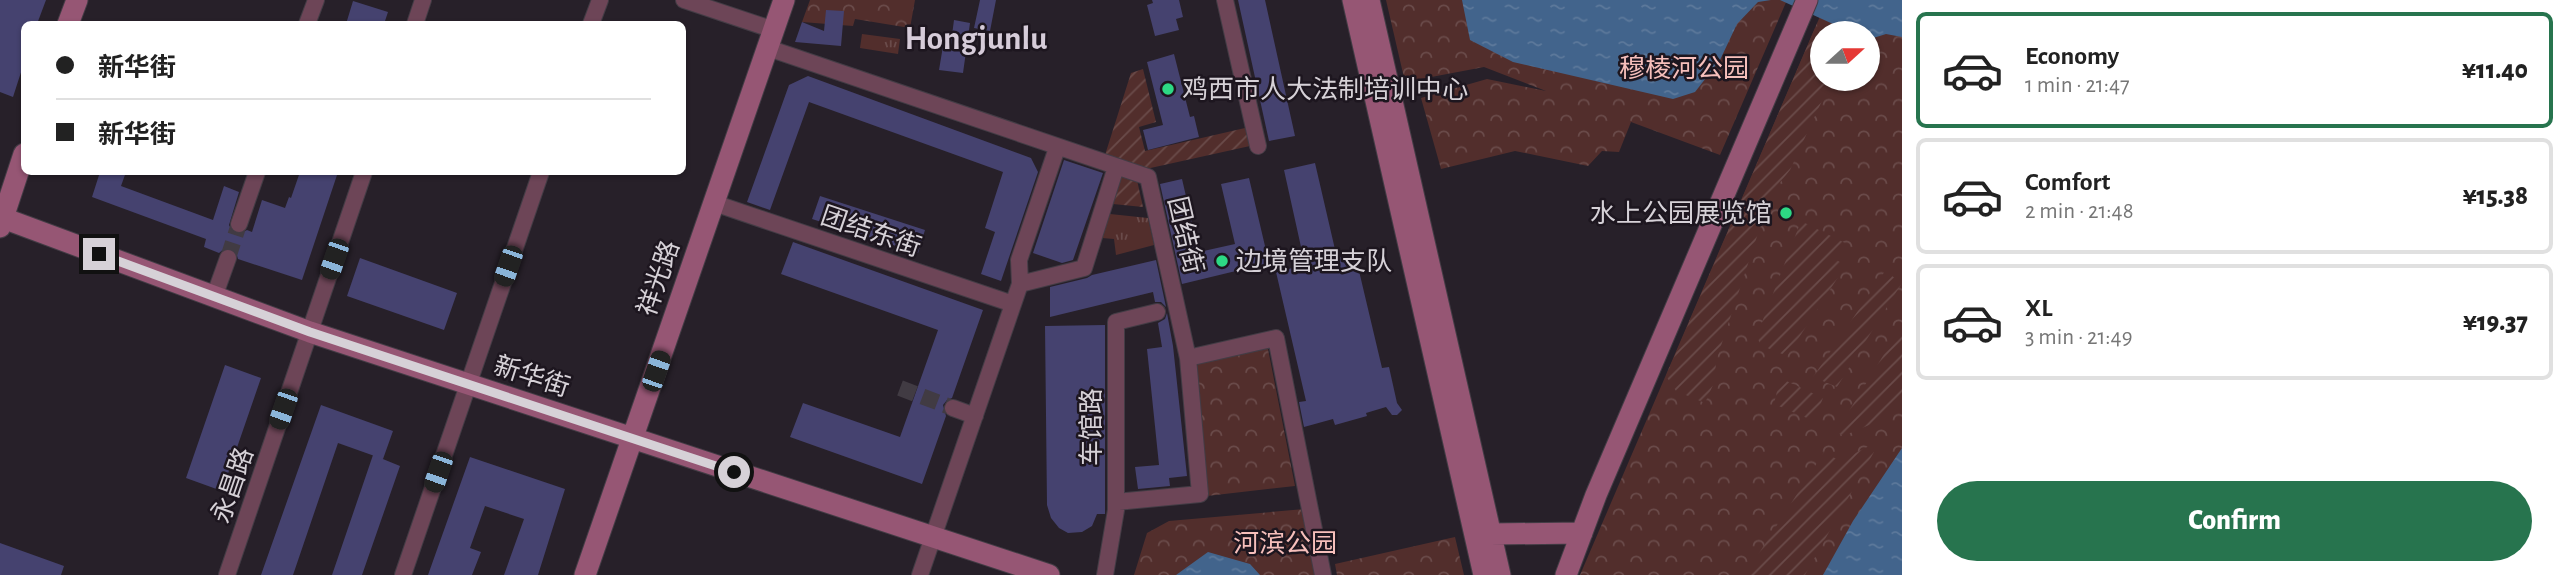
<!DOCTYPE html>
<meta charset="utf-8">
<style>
body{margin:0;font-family:"Alegreya Sans","Noto Sans SC",sans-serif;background:#f2f2f2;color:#222;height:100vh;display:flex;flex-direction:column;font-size:26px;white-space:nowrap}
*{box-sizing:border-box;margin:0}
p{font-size:23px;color:#767676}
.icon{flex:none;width:38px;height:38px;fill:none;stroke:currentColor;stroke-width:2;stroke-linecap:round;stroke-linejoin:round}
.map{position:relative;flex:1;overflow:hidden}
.drawer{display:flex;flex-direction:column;background:#fff;width:665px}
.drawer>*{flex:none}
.top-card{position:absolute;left:21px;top:21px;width:665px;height:154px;border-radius:10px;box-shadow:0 2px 5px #0004;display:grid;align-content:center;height:154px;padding:0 35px;background:#fff}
.needle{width:46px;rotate:69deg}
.fabs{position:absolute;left:1810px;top:21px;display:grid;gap:14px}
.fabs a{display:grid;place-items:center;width:70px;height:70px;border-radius:50%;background:#fff;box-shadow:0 2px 5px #0004;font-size:35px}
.end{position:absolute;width:32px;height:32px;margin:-16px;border:9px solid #d6d1d7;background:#111;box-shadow:0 0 0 4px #111}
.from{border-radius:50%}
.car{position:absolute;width:21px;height:42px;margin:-21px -10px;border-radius:9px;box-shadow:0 0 5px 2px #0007;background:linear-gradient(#222 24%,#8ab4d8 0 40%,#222 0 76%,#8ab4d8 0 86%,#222 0)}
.top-card b{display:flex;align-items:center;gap:24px;height:66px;font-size:26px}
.top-card b+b{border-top:2px solid #e0e0e0}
.top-card i{width:18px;height:18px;background:#222}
ul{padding:12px 0 0;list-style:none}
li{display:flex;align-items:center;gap:21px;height:116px;margin:0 14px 10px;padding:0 21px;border:4px solid #e0e0e0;border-radius:10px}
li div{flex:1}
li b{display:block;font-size:26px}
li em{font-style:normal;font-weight:800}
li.selected{border-color:#27744e}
li>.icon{width:63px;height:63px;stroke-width:1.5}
.cta{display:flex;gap:14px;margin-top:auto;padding:14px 35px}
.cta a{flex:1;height:80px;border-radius:42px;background:#27744e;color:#fff;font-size:28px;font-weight:800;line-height:80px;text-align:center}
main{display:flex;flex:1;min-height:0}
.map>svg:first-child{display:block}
.grass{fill:url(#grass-tufts)}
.forest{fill:url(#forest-crowns);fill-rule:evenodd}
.garden{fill:url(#garden-furrows)}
.water{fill:url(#water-ripples)}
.building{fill:#45426f}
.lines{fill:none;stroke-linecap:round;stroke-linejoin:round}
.street-tunnel{stroke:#413b43;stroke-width:16;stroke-dasharray:16 8;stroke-linecap:butt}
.street-casing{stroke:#433c45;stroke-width:18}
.secondary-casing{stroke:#433c45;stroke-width:23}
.street{stroke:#6d4557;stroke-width:16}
.secondary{stroke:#965674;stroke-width:21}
.route{stroke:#d6d1d7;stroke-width:9}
.poi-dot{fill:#2dd884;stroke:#1d161f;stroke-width:2.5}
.labels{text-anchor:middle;stroke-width:5;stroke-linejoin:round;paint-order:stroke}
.park-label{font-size:26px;fill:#f6bfbb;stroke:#1d161f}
.poi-label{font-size:26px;fill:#d6d1d7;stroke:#1d161f;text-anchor:start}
.street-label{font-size:26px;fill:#d6d1d7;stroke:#1d161f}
.district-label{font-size:33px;font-weight:bold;fill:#d6ccd9;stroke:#1d161f}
</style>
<main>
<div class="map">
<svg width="1902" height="575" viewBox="0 0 1902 575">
<defs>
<pattern id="grass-tufts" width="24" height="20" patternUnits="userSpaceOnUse" patternTransform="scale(1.75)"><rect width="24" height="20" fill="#522e2c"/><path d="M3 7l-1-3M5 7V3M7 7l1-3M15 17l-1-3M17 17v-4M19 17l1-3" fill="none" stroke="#6a4b4a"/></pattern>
<pattern id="forest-crowns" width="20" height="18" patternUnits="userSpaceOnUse" patternTransform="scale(1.75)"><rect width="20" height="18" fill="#522e2c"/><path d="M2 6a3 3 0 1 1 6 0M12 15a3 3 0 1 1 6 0" fill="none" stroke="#6a4b4a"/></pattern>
<pattern id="garden-furrows" width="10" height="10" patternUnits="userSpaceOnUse" patternTransform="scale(1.75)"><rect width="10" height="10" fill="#522e2c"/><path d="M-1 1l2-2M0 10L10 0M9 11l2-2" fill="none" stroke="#6a4b4a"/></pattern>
<pattern id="water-ripples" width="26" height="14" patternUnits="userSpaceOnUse" patternTransform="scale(1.75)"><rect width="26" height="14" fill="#42648c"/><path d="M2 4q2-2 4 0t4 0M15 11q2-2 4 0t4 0" fill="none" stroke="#5d799b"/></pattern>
</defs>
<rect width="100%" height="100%" fill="#272029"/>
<path class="grass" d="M862 34 900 39 898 54 860 48Z
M1110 214 1148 218 1154 245 1116 255 1114 239 1102 238Z"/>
<path class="forest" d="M810 0H915L910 28 855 19 853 26 802 22Z
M1386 0H1787L1720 155 1631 122 1619 152 1602 151 1588 166 1515 151 1441 169 1421 98 1487 79 1546 91 1484 67 1405 82Z
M1827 0H1902V575H1580ZM1822 33H1867V79H1822Z
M1267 344 1295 486 1207 496 1194 361Z
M1316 508 1322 575H1134L1147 533 1169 521Z
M1455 537 1464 575H1337L1335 564Z"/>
<path class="garden" d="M1815 28 1826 33H1822V79H1832L1790 170 1771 194 1717 358 1713 385 1705 403 1676 391 1666 376Z
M1143 69 1156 122 1139 127 1145 151 1245 128 1250 146 1146 169 1105 155 1131 73Z
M1121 176 1137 180 1143 207 1113 204Z
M1801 221 1845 243 1836 260 1846 265 1787 356 1760 345 1757 335Z
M1885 271 1902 283 1837 387 1813 377Z
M1902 325V398L1893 415 1843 436 1836 432Z
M1780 378 1823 398 1814 421 1774 404Z
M1871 445 1874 452 1805 575H1745L1824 452 1840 461Z"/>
<path class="water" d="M1462 0H1771L1758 2 1737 24 1720 60 1695 92 1673 99 1513 62 1470 40Z
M1780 0H1902V37L1886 34 1867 40V33H1853Z
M1902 448V575H1823L1853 521Z
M1208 552 1250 564 1260 575H1176Z"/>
<path class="building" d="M0 0H46L37 24H24V63L13 97 0 92Z
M980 0H996L990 31 974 28Z
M1152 0H1179L1183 17 1176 19 1179 30 1155 36 1147 5 1153 3Z
M1238 0H1265L1295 136 1269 141Z
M353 1 388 12 384 24H346Z
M826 10 844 11 841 46 795 42 802 22 824 31Z
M954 20 970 23 963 73 939 70 945 34 952 35Z
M1174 54 1190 117 1194 116 1199 137 1148 150 1143 130 1163 125 1147 62Z
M808 76 1031 158 1038 172 1001 281 981 274 995 232 985 228 1003 172 809 102 770 210 747 202 789 85Z
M1064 160 1103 173 1073 260 1062 263 1033 253Z
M1315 163 1337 258 1355 254 1382 368 1389 367 1397 403 1402 410 1397 415H1392L1386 407 1366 413 1367 416 1335 425 1333 419 1304 427 1299 402 1306 401 1276 272 1305 265 1284 170Z
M100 172H126L121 186 213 220 224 186 239 192 229 225 232 231 240 234 247 230 252 232 262 200 285 208 289 197 291 198 300 172H338L302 280 238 259 236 252 231 248H225L219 253 204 247 206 239 92 197Z
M1249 178 1269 263 1182 284 1160 184 1182 179 1199 252 1235 244 1221 184Z
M820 196 925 230 918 253 812 219Z
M793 242 983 310 952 398 947 400 943 405 946 416 922 484 790 437 803 403 900 437 938 330 781 274Z
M360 258 457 293 444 330 347 296Z
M1156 260 1166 307 1161 302H1155L1153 292 1050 317V287L1087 278 1092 275Z
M1167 313 1173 346 1187 476 1169 478 1170 486 1138 489 1135 467 1159 465 1147 349 1162 347 1158 323 1165 319Z
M1105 325V514H1097L1092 526 1082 532 1068 533 1059 528 1051 518 1047 505 1045 326Z
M225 365 261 378 222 491 186 478Z
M321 405 393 431 383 459 338 443 293 575H261Z
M373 455 400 466 362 575H332Z
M470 457 565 489 538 575H504L524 519 485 506 470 548 481 552 472 575H428Z
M0 543 64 566 61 575H0Z"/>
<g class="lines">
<path class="street-tunnel" d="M228 258 239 224
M900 388 953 408"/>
<g class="street-casing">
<path id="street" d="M684 0 774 30
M1225 0 1258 146
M307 24 316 0
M415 24 423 0
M591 24 600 0
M768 48 1148 177 1188 358 1200 494 1116 502
M714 203 1013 304
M239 224 257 172
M1020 284 1019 260 1057 148
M214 297 228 258
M1188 358 1276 338 1323 575
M953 408 975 416
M227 575 364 172
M403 575 541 172
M920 575 1020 284 1084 268 1116 167
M1105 575 1116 510V322L1157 312"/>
</g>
<g class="secondary-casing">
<path id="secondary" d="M1353 0 1484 575
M1369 0 1500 575
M68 24 77 0
M3 218 310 332 1049 575
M0 227 24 154
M1490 534 1582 533
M585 575 784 0
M1566 575 1596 495 1807 0"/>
</g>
<use href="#street" class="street"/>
<use href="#secondary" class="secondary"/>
</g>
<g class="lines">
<path class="route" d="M99 254 310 332 734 472"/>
</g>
<g class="poi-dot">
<circle cx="1168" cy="89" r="7"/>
<circle cx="1786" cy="213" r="7"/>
<circle cx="1222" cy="261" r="7"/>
</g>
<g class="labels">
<g class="park-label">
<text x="1684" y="77">穆棱河公园</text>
<text x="1285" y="552">河滨公园</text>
</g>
<g class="poi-label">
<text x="1182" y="98">鸡西市人大法制培训中心</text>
<text x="1772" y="222" text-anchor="end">水上公园展览馆</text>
<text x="1236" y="270">边境管理支队</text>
</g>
<g class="street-label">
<text transform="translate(871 231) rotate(19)" y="9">团结东街</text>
<text transform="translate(1186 235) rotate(77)" y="9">团结街</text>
<text transform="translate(658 278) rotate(-71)" y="9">祥光路</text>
<text transform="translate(532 376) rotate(18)" y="9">新华街</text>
<text transform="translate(1091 427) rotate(-90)" y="9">车馆路</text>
<text transform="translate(232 485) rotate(-71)" y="9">永昌路</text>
</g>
<g class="district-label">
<text x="976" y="49">Hongjunlu</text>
</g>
</g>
</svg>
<div class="fabs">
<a><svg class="needle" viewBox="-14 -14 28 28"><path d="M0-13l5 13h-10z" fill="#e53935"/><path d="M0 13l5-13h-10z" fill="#767676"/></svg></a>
</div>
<i class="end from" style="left:734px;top:472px"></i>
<i class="end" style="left:99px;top:254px"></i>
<i class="car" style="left:334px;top:259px;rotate:199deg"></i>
<i class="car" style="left:508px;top:266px;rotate:199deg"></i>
<i class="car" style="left:656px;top:371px;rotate:19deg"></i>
<i class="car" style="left:283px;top:409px;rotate:199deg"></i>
<i class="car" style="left:438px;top:472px;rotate:199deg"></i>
<div class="top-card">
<b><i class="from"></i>新华街</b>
<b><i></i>新华街</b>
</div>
</div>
<section class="drawer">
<ul>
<li class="selected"><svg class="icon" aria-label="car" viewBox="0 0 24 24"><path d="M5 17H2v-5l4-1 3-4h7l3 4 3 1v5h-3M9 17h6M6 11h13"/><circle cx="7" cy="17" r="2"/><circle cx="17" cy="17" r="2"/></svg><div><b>Economy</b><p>1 min · 21:47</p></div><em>¥11.40</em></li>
<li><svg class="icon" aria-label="car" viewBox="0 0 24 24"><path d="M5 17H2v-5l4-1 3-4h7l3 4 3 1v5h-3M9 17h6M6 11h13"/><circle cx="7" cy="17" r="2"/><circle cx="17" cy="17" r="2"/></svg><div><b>Comfort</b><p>2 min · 21:48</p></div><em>¥15.38</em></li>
<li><svg class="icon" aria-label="car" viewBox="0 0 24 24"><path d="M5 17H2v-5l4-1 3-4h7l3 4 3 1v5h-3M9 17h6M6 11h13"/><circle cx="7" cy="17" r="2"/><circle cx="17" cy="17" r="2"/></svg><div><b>XL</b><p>3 min · 21:49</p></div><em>¥19.37</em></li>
</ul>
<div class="cta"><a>Confirm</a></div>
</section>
</main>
